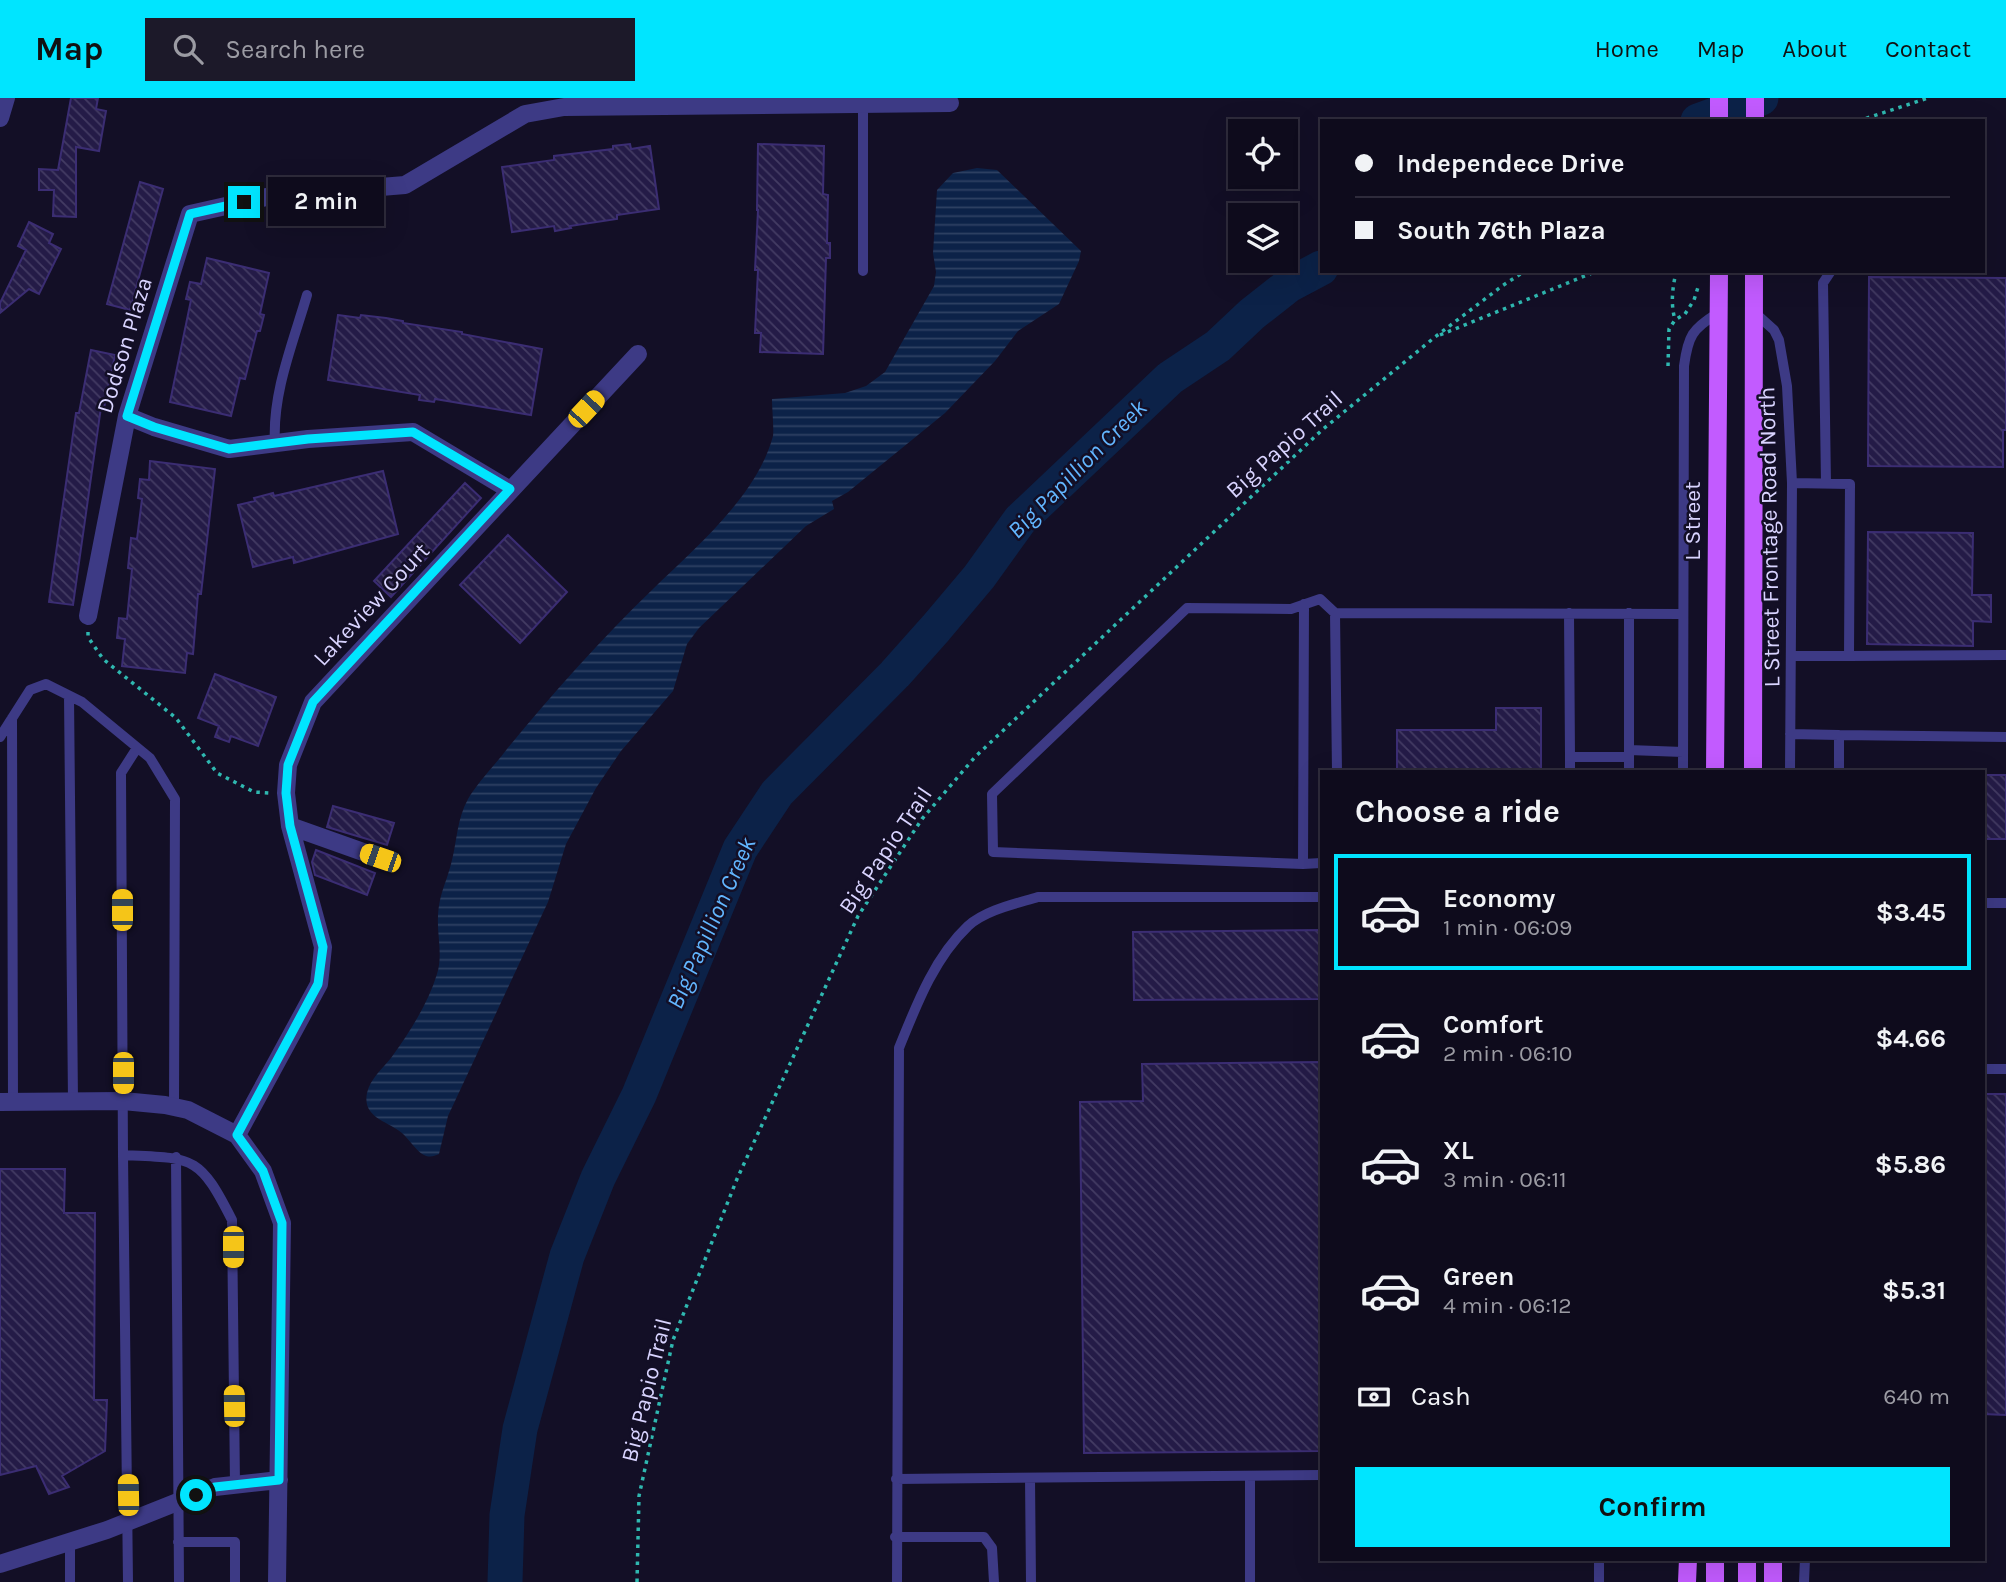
<!DOCTYPE html>
<meta charset="utf-8">
<style>
body{margin:0;font-family:Karla,sans-serif;background:#1c1929;color:#f1f3f6;height:100vh;display:flex;flex-direction:column;font-size:26px;white-space:nowrap}
*{box-sizing:border-box;margin:0}
p{font-size:23px;color:#9b9ba3}
.icon{flex:none;width:38px;height:38px;fill:none;stroke:currentColor;stroke-width:2;stroke-linecap:round;stroke-linejoin:round}
.map{position:relative;flex:1;overflow:hidden}
.sheet{position:absolute;left:1320px;top:672px;width:665px;height:791px;display:flex;flex-direction:column;background:#0e0b1c;border-radius:0px;box-shadow:0 7px 28px #0002,0 0 0 2px #2e2b3b}
.sheet>*{flex:none}
.guide{position:absolute;left:1320px;top:21px;width:665px;height:154px;border-radius:0px;box-shadow:0 7px 28px #0002,0 0 0 2px #2e2b3b;display:grid;align-content:center;height:154px;padding:0 35px;background:#0e0b1c}
.tools{position:absolute;left:1228px;top:21px;display:grid;gap:14px}
.tools a{display:grid;place-items:center;width:70px;height:70px;border-radius:0px;background:#0e0b1c;box-shadow:0 7px 28px #0002,0 0 0 2px #2e2b3b;font-size:35px}
.end{position:absolute;width:32px;height:32px;margin:-16px;border:9px solid #00e5ff;background:#111;box-shadow:0 0 0 4px #111}
.from{border-radius:50%}
.bubble{position:absolute;height:49px;border-radius:0px;background:#0e0b1c;box-shadow:0 7px 28px #0002,0 0 0 2px #2e2b3b;font-size:23px;font-weight:700;line-height:49px;text-align:center}
.car{position:absolute;width:21px;height:42px;margin:-21px -10px;border-radius:9px;box-shadow:0 0 5px 2px #0007;background:linear-gradient(#f5c518 24%,#345 0 40%,#f5c518 0 76%,#345 0 86%,#f5c518 0)}
.guide b{display:flex;align-items:center;gap:24px;height:66px;font-size:26px}
.guide b+b{border-top:2px solid #2e2b3b}
.guide i{width:18px;height:18px;background:#f1f3f6}
ul{padding:0;list-style:none}
li{display:flex;align-items:center;gap:21px;height:116px;margin:0 14px 10px;padding:0 21px;border:4px solid transparent;border-radius:0px}
li div{flex:1}
li b{display:block;font-size:26px}
li em{font-style:normal;font-weight:700}
li.on{border-color:#00e5ff}
li>.icon{width:63px;height:63px;stroke-width:1.5}
h2{padding:0 35px;font-size:32px;line-height:84px}
.pay{display:flex;align-items:center;gap:18px;height:77px;padding:0 35px;font-size:26px}
.pay p{margin-inline-start:auto}
.primary-button{display:flex;gap:14px;margin-top:auto;padding:14px 35px}
.primary-button a{flex:1;height:80px;border-radius:0px;background:#00e5ff;color:#111;font-size:28px;font-weight:700;line-height:80px;text-align:center}
header{display:flex;align-items:center;gap:42px;box-sizing:border-box;height:98px;padding:0 35px;background:#00e5ff;color:#111}
header strong{font-size:33px}
nav{display:flex;gap:38px;margin-inline-start:auto;font-size:24px}
.search{width:490px;height:63px;background:#1c1929;display:flex;align-items:center;gap:18px;box-sizing:border-box;padding:0 24px;border-radius:0px;color:#9b9ba3;font-size:26px}
.map>svg:first-child{display:block}
.water{fill:url(#water-rules)}
.lines{fill:none;stroke-linecap:round;stroke-linejoin:round}
.river{stroke:#0c2248;stroke-width:35}
.building{fill:url(#building-back-hatch);stroke:#3b2d73;stroke-width:2}
.path{stroke:#2fb8b0;stroke-width:3.5;stroke-dasharray:3.5 5;stroke-linecap:butt}
.service{stroke:#3d3a85;stroke-width:10}
.minor{stroke:#3d3a85;stroke-width:18}
.primary{stroke:#c25bff;stroke-width:18}
.route{stroke:#00e5ff;stroke-width:9}
.labels{text-anchor:middle;stroke-width:5;stroke-linejoin:round;paint-order:stroke}
.street-label{font-size:23px;fill:#d9d4ff;stroke:#130f26}
.water-label{font-size:24px;font-style:italic;fill:#62b6ff;stroke:#130f26}
</style>
<header>
<strong>Map</strong>
<div class="search"><svg class="icon" aria-label="search" viewBox="0 0 24 24"><circle cx="10" cy="10" r="6"/><path d="M15 15l6 6"/></svg>Search here</div>
<nav><a>Home</a><a>Map</a><a>About</a><a>Contact</a></nav>
</header>
<div class="map">
<svg width="2006" height="1484" viewBox="0 0 2006 1484">
<defs>
<pattern id="water-rules" width="6" height="5" patternUnits="userSpaceOnUse" patternTransform="scale(1.75)"><rect width="6" height="5" fill="#0c2248"/><path d="M0 2.5h6" fill="none" stroke="#2f4163"/></pattern>
<pattern id="building-back-hatch" width="6" height="6" patternUnits="userSpaceOnUse" patternTransform="scale(1.75)"><rect width="6" height="6" fill="#241b47"/><path d="M-1 5l2 2M0 0l6 6M5-1l2 2" fill="none" stroke="#433b63"/></pattern>
</defs>
<rect width="100%" height="100%" fill="#130f26"/>
<path class="water" d="M977 70 997 72 1081 153 1079 163 1059 206 1018 233 995 263 945 315 848 394 832 403 834 411 806 428 699 530 687 546 673 593 621 653 596 690 566 746 548 804 448 1018 439 1056C434 1058 430 1060 424 1057 416 1053 409 1041 402 1035 388 1023 362 1020 367 995 370 981 383 970 391 960 409 935 428 906 437 876 443 857 437 838 438 819 439 795 447 784 452 762 457 742 457 721 468 701 478 684 495 667 507 651 553 595 601 541 653 491 696 449 757 398 773 338 774 332 772 310 772 301L845 295 866 288 885 274 934 188 936 174 933 155 937 92 953 75Z"/>
<g class="lines">
<path class="river" d="M1698 23 1761 0
M505 1484 507 1417 520 1331 567 1158 598 1080 639 997 740 751 777 695 895 576 936 530 979 479 1020 422 1170 280 1218 248 1252 216 1289 187 1321 170"/>
</g>
<path class="building" d="M71 0H98L96 11 106 13 99 53 76 49V119L53 118 54 92H39V71L58 72Z
M630 46 631 51 650 48 659 111 617 117V121L570 128 571 130 555 133 554 128 512 134 502 69 554 62V58L613 51V48Z
M758 46 824 48 823 96 828 97 827 145H830V160H826L823 256 760 254 761 235H755L758 172H755L758 112H757Z
M140 84 163 91 130 212 107 206Z
M29 124 53 136 49 145 61 151 39 196 29 191 0 215V205L26 152 18 148Z
M207 160 269 175 260 216 264 217 260 233H257L245 281 240 280 231 318 170 304 191 202 186 201 190 184 201 186Z
M1869 179 2006 180V332H2003V369L1868 368Z
M338 217 360 220 361 217 386 220 403 223V225L462 234V236L542 251 531 317 435 301 434 304 419 302 420 297 328 282Z
M91 252 115 257 104 310 101 309 73 507 49 504 76 315H79Z
M150 363 215 371 201 496H198L193 556 187 555 185 575 122 568 125 541 117 540 119 520 127 521 132 471 128 470 131 440 137 441 142 401 138 400 140 381 149 382Z
M383 373 398 436 294 465 293 459 253 469 238 407 255 403 254 400 273 395 274 398Z
M465 385 481 400 391 499 374 483Z
M1868 434 1973 435 1972 497H1991V524L1973 523V548L1867 546Z
M508 437 567 494 520 545 460 487Z
M215 576 276 599 258 648 231 638 229 644 215 639 219 628 198 620Z
M1496 610H1541V674H1397V632H1496Z
M1983 677H2006V741H1983Z
M333 708 394 725 387 747 327 729Z
M316 752 375 775 367 797 315 777 312 764Z
M1321 832V901L1134 902 1133 834Z
M1321 964V1353L1084 1355 1080 1004 1143 1003 1142 966Z
M1983 996H2006V1317L1983 1316Z
M0 1071H65L64 1115H95L94 1302H107L105 1353 62 1378 69 1389 49 1396 36 1368 0 1377Z"/>
<g class="lines">
<path class="path" d="M1858 23 1928 0
M1672 173 1675 179C1672 194 1671 207 1675 222
M1440 237 1597 173
M1668 268 1669 231 1675 222 1685 216 1694 202 1699 186
M88 534V539L103 561 176 620 217 675 254 694 270 695
M637 1484 639 1398 673 1242 737 1081 858 818 922 721 975 659 1322 332 1435 239 1502 188 1525 173"/>
<path class="service" d="M863 6V173
M1754 214 1774 232 1779 242 1787 288 1792 385 1790 674
M275 345C272 295 293 245 307 197
M1826 386 1823 185 1831 173
M1304 506 1303 766 993 754 992 696 1187 510 1291 511 1320 501 1335 515
M1569 515 1570 659
M1629 515V652
M1791 558H1849L1850 386 1792 385
M1849 558 2006 557
M69 598 73 1003
M12 620 13 1004
M1790 636 1839 637V674
M1839 637 2006 639
M0 639 30 592 46 586 82 604 150 660 175 701 174 1009
M137 650 121 675 123 1057C194 1060 199 1057 232 1122L235 1387
M1337 674 1335 515 1683 516
M1570 674V659H1629
M1629 674V652L1683 654
M1683 674 1684 268C1688 238 1692 231 1718 215
M1303 766 1321 765
M1983 805H2006
M1983 971H2006
M123 1057 128 1484
M176 1059 179 1484
M1030 1380 1031 1484
M896 1381 1321 1377
M895 1439H984L992 1450 994 1484
M178 1444H235V1484
M1599 1461V1484
M70 1484V1444
M897 1484 899 950C916 908 934 860 968 828 986 812 1015 806 1038 799H1321
M1250 1484V1378
M1804 1484 1805 1461"/>
<path class="minor" d="M0 20 6 0
M127 318 154 329 229 351 308 341 413 334 510 392
M88 518 127 318 190 116 271 98 405 87 525 16 564 9 950 5
M290 728 380 760
M0 1004 123 1003 165 1007 188 1012 237 1037 263 1073 282 1125 277 1484
M237 1037 319 886 323 849 290 728 286 695 288 667 313 604 638 256
M0 1466 107 1432 215 1389 279 1382"/>
<path class="primary" d="M1719 0V23
M1755 23V0
M1715 674 1719 173
M1753 674 1754 173
M1715 1461V1484
M1773 1461V1484
M1687 1484 1688 1461
M1747 1484V1461"/>
</g>
<g class="lines">
<path class="route" d="M196 1397 215 1389 279 1382 282 1125 263 1073 237 1037 318 886 323 849 290 728 286 695 288 667 313 604 510 391 413 334 308 341 229 351 154 329 127 318 190 116 244 104"/>
</g>
<g class="labels">
<g class="street-label">
<text transform="translate(124 247) rotate(-73)" y="8">Dodson Plaza</text>
<text transform="translate(1284 346) rotate(-42)" y="8">Big Papio Trail</text>
<text transform="translate(1692 423) rotate(-90)" y="8">L Street</text>
<text transform="translate(1769 439) rotate(-91)" y="8">L Street Frontage Road North</text>
<text transform="translate(371 506) rotate(-47)" y="8">Lakeview Court</text>
<text transform="translate(885 752) rotate(-56)" y="8">Big Papio Trail</text>
<text transform="translate(646 1292) rotate(-76)" y="8">Big Papio Trail</text>
</g>
<g class="water-label">
<text transform="translate(1077 371) rotate(-45)" y="8">Big Papillion Creek</text>
<text transform="translate(711 825) rotate(-66)" y="8">Big Papillion Creek</text>
</g>
</g>
</svg>
<div class="tools">
<a><svg class="icon" aria-label="locate" viewBox="0 0 24 24"><circle cx="12" cy="12" r="6"/><path d="M12 2v4M12 18v4M2 12h4M18 12h4"/></svg></a>
<a><svg class="icon" aria-label="layers" viewBox="0 0 24 24"><path d="M12 4l9 5-9 5-9-5zM3 14l9 5 9-5"/></svg></a>
</div>
<i class="end from" style="left:196px;top:1397px"></i>
<i class="end" style="left:244px;top:104px"></i>
<div class="bubble" style="left:268px;top:79px;width:116px">2 min</div>
<i class="car" style="left:586px;top:311px;rotate:43deg"></i>
<i class="car" style="left:380px;top:760px;rotate:289deg"></i>
<i class="car" style="left:122px;top:812px;rotate:0deg"></i>
<i class="car" style="left:123px;top:975px;rotate:180deg"></i>
<i class="car" style="left:233px;top:1149px;rotate:180deg"></i>
<i class="car" style="left:234px;top:1308px;rotate:359deg"></i>
<i class="car" style="left:128px;top:1397px;rotate:359deg"></i>
<div class="guide">
<b><i class="from"></i>Independece Drive</b>
<b><i></i>South 76th Plaza</b>
</div>
<section class="sheet">
<h2>Choose a ride</h2>
<ul>
<li class="on"><svg class="icon" aria-label="car" viewBox="0 0 24 24"><path d="M5 17H2v-5l4-1 3-4h7l3 4 3 1v5h-3M9 17h6M6 11h13"/><circle cx="7" cy="17" r="2"/><circle cx="17" cy="17" r="2"/></svg><div><b>Economy</b><p>1 min · 06:09</p></div><em>$3.45</em></li>
<li><svg class="icon" aria-label="car" viewBox="0 0 24 24"><path d="M5 17H2v-5l4-1 3-4h7l3 4 3 1v5h-3M9 17h6M6 11h13"/><circle cx="7" cy="17" r="2"/><circle cx="17" cy="17" r="2"/></svg><div><b>Comfort</b><p>2 min · 06:10</p></div><em>$4.66</em></li>
<li><svg class="icon" aria-label="car" viewBox="0 0 24 24"><path d="M5 17H2v-5l4-1 3-4h7l3 4 3 1v5h-3M9 17h6M6 11h13"/><circle cx="7" cy="17" r="2"/><circle cx="17" cy="17" r="2"/></svg><div><b>XL</b><p>3 min · 06:11</p></div><em>$5.86</em></li>
<li><svg class="icon" aria-label="car" viewBox="0 0 24 24"><path d="M5 17H2v-5l4-1 3-4h7l3 4 3 1v5h-3M9 17h6M6 11h13"/><circle cx="7" cy="17" r="2"/><circle cx="17" cy="17" r="2"/></svg><div><b>Green</b><p>4 min · 06:12</p></div><em>$5.31</em></li>
</ul>
<div class="pay"><svg class="icon" aria-label="cash" viewBox="0 0 24 24"><path d="M3 7h18v10H3z"/><circle cx="12" cy="12" r="2"/></svg>Cash<p>640 m</p></div>
<div class="primary-button"><a>Confirm</a></div>
</section>
</div>
